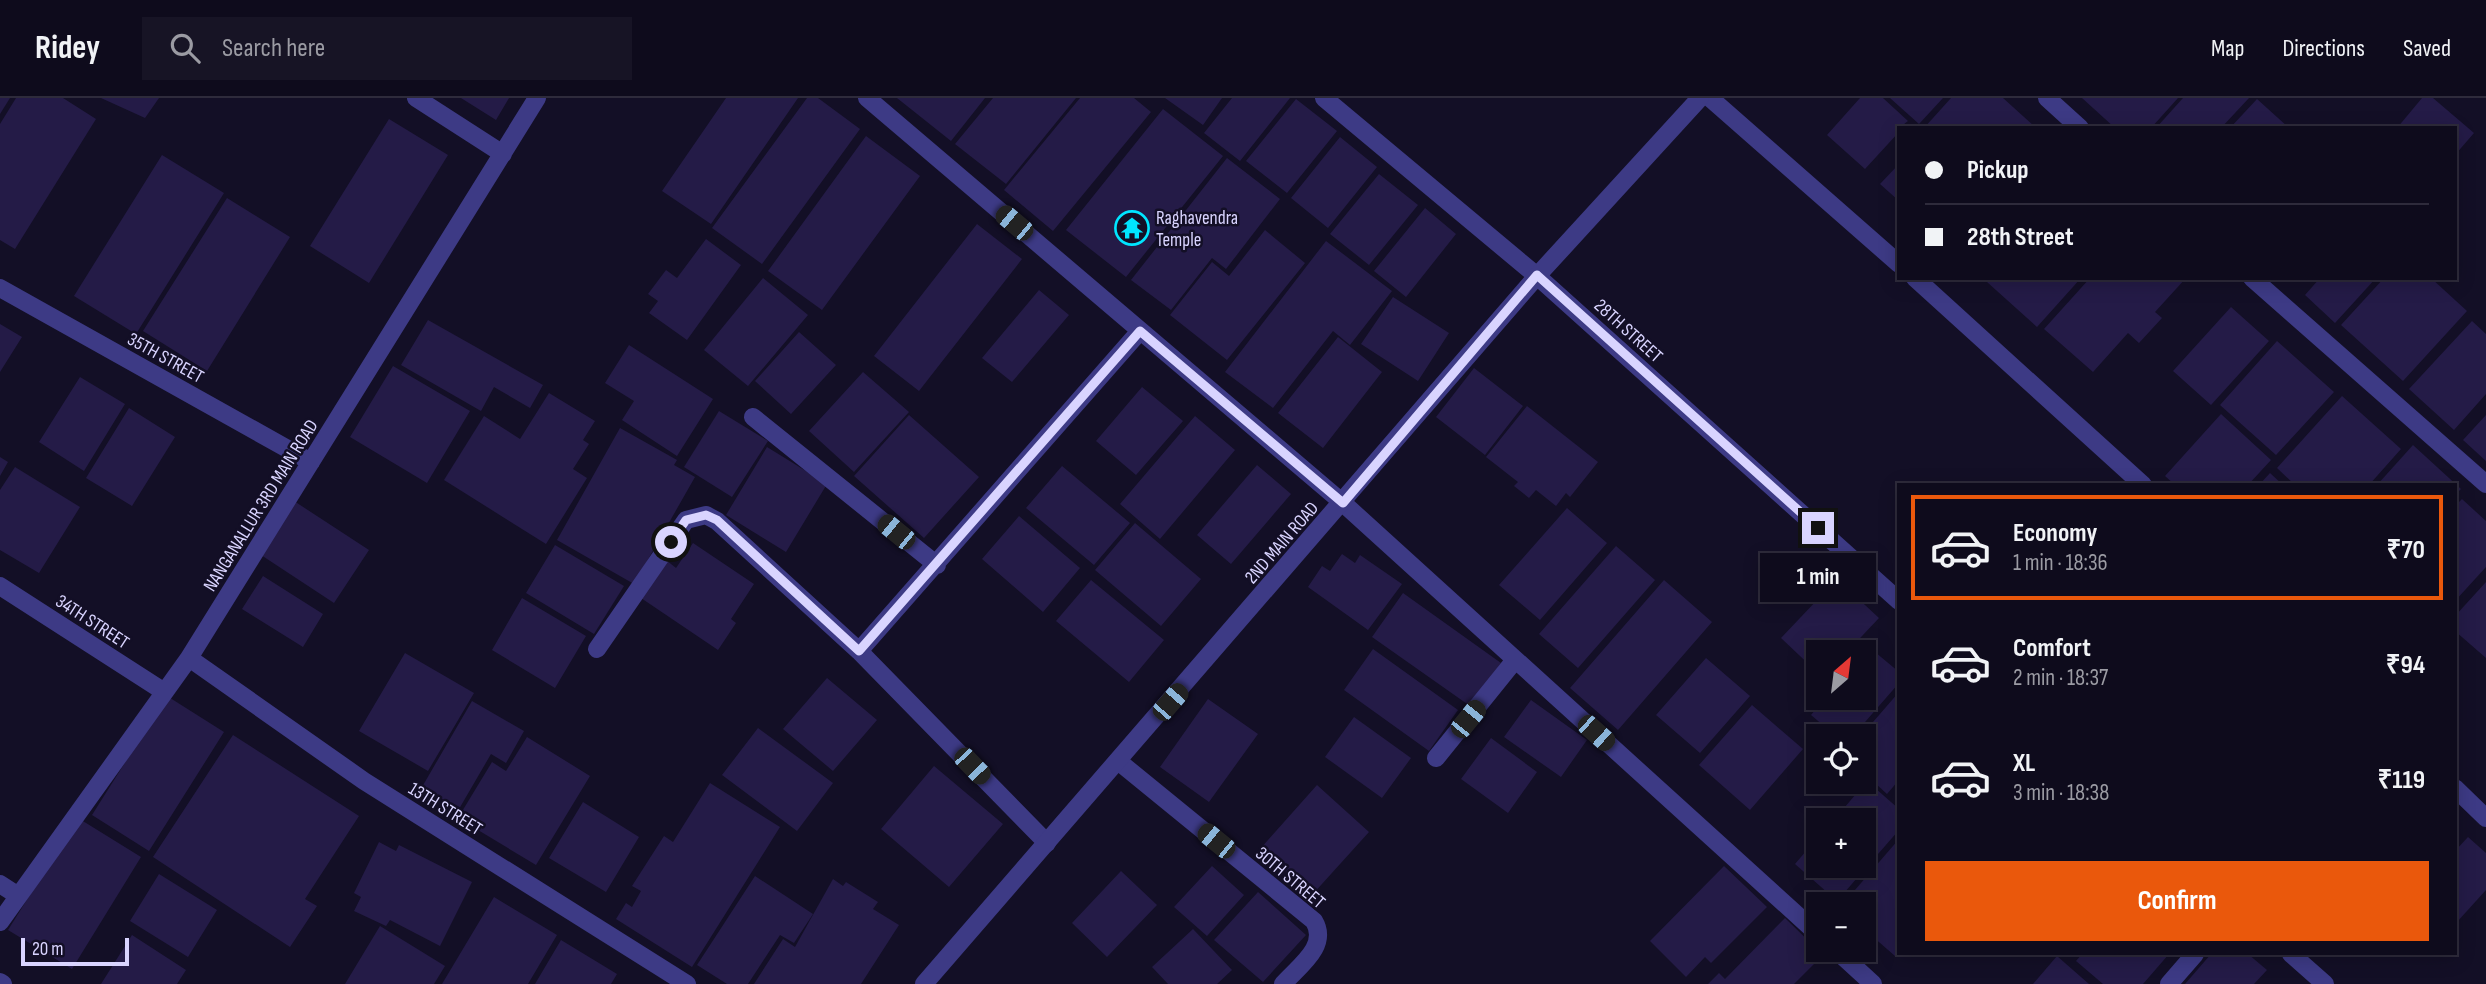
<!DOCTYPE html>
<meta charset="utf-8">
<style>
body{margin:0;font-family:"Sofia Sans Condensed",sans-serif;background:#171425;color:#f1f3f6;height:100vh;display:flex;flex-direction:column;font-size:26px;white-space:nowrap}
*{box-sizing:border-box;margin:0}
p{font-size:23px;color:#9b9ba3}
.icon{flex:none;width:38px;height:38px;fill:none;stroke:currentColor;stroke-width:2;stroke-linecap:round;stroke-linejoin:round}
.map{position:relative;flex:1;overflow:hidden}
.side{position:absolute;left:1897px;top:385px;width:560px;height:472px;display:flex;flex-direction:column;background:#0e0b1c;border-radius:0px;box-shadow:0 4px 18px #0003,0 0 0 2px #2e2b3b}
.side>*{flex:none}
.guide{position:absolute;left:1897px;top:28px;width:560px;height:154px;border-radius:0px;box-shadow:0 4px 18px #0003,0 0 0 2px #2e2b3b;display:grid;align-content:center;height:154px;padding:0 28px;background:#0e0b1c}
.needle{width:46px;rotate:28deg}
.controls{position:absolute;left:1806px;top:542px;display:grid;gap:14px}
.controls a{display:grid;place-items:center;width:70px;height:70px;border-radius:0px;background:#0e0b1c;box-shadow:0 4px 18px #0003,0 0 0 2px #2e2b3b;font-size:35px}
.scale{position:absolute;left:21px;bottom:18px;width:108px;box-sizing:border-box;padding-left:7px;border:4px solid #d9d4ff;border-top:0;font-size:19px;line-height:24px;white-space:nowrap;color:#d9d4ff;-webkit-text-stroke:5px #130f26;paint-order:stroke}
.end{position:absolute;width:32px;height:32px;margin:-16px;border:9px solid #d9d4ff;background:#111;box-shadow:0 0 0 4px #111}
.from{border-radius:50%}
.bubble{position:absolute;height:49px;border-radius:0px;background:#0e0b1c;box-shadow:0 4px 18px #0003,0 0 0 2px #2e2b3b;font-size:23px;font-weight:700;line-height:49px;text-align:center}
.car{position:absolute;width:21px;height:42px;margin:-21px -10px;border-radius:9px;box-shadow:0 0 5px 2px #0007;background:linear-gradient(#222 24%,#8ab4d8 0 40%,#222 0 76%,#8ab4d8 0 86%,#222 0)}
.guide b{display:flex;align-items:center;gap:24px;height:66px;font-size:26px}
.guide b+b{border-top:2px solid #2e2b3b}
.guide i{width:18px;height:18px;background:#f1f3f6}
ul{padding:12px 0 0;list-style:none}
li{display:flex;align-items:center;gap:21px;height:105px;margin:0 14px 10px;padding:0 14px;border:4px solid transparent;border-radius:0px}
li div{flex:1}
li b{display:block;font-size:26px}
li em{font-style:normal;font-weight:700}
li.selected{border-color:#ea580c}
li>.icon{width:63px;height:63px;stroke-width:1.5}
.cta{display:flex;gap:14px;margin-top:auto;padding:14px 28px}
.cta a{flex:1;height:80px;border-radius:0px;background:#ea580c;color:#fff;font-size:28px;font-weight:700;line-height:80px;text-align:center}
header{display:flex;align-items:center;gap:42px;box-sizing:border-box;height:98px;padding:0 35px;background:#0e0b1c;border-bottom:2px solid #2e2b3b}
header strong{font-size:33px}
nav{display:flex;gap:38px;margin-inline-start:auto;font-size:24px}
.search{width:490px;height:63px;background:#171425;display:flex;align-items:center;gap:18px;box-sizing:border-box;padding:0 24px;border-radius:0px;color:#9b9ba3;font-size:26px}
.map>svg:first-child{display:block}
.building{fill:#241b47}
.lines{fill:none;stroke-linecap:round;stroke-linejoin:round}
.minor{stroke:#3d3a85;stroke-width:18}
.tertiary{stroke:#3d3a85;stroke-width:18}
.route{stroke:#d9d4ff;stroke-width:9}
.labels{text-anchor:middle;stroke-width:5;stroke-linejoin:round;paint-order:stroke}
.poi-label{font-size:19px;fill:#d9d4ff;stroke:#130f26;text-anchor:start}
.street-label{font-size:19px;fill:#d9d4ff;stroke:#130f26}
</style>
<header>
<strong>Ridey</strong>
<div class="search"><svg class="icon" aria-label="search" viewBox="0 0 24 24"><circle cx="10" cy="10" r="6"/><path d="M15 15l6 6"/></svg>Search here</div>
<nav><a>Map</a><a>Directions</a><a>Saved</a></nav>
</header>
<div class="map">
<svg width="2486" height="886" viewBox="0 0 2486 886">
<rect width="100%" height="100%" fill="#130f26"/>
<path class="building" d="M0 0H10L0 16Z
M16 0H63L96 21 15 151 0 142V26Z
M101 0H159L145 20Z
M461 0H509L496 22Z
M726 0H798L711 126 662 93Z
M807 0H818L860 31 762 166 712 130Z
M897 0H985L951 43Z
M993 0H1076L1006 86 955 46Z
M1080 0H1134L1151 14 1053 133 1004 92Z
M1165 0H1222L1203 27Z
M1232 0H1290L1240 63 1204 35Z
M1860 0H1883L1908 23 1899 30V34L1865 71 1827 37Z
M1890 0H1943L1919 26Z
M1951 0H2003L2034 28 1924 30Z
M2082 0H2178L2151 30H2115Z
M2183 0H2249L2221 30H2156Z
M2422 0H2433L2474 35 2455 57V30H2397Z
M1296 1 1337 33 1287 95 1246 63Z
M2257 1 2289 30H2230Z
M1163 11 1223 58 1126 179 1066 132Z
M389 21 448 57 369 185 310 148Z
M866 38 920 78 822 212 768 173Z
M1340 39 1377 69 1328 130 1291 100Z
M162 57 224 95 136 236 74 198Z
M1227 60 1280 101 1226 171 1212 160 1171 212 1131 182Z
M1899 66V103L1880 86Z
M1379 76 1418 107 1369 167 1330 136Z
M227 100 290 139 207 273 143 233Z
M1425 110 1456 136 1406 199 1374 173Z
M977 126 1022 161 919 293 874 258Z
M1265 132 1305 165 1227 262 1170 217 1212 164 1229 178Z
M706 141 741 167 687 242 649 215 658 203 648 196 666 172 677 180Z
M1326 143 1392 193 1350 247 1333 233 1273 310 1225 274Z
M763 180 808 217 748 288 704 252Z
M1990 180H2081L2037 229 1987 184Z
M2090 180H2186L2155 214 2162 220 2139 245 2128 235 2093 274 2044 231Z
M2320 180H2376L2335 225 2305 197Z
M2384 180H2431L2467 213 2403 283 2341 227Z
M1039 192 1069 217 1012 284 982 260Z
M1393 199 1449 235 1418 283 1361 246Z
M2231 209 2269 243 2211 307 2173 273Z
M428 222 543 287 530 310 494 289 481 313 401 267Z
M2472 223 2486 236V296L2454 332 2409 291Z
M0 226 22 239 0 274Z
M799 234 836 267 791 316 755 283Z
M1338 239 1382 274 1323 350 1278 315Z
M2277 243 2334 294 2276 357 2220 307Z
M629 247 713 301 677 358 622 322 634 303 605 285Z
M393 268 470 313 427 385 350 339Z
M1474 270 1523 308 1485 357 1436 319Z
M863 274 909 314 854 374 809 333Z
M80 279 125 306 84 373 39 344Z
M1142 289 1183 323 1136 377 1096 343Z
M549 295 595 323 583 342 589 346 573 371 587 380 546 446 444 382 484 318 520 341Z
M2342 298 2401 351 2369 387H2295L2277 370Z
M1527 308 1598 364 1570 399 1566 395 1556 408 1536 392 1529 400 1514 388 1518 384 1486 359Z
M129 310 175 339 132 408 86 380Z
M719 313 768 343 732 399 684 369Z
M2221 316 2271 362 2248 387H2175L2165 378Z
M909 317 979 379 924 440 854 378Z
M2486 317V363L2463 342Z
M1195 318 1235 352 1160 441 1120 406Z
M620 330 677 362 674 367 695 379 634 486 557 442Z
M2413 347 2461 391 2455 397V387H2377Z
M767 349 827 386 786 454 726 417Z
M0 359 8 364 0 378Z
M1257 367 1291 396 1231 466 1197 437Z
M1062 368 1130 425 1094 467 1026 410Z
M15 369 80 409 39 475 0 452V392Z
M2270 375 2283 387H2259Z
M2462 401 2486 423V469L2455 503V408Z
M294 403 369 452 334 505 258 455Z
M1567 410 1607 445 1540 522 1499 487Z
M1019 418 1080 470 1043 514 982 461Z
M1135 425 1201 481 1161 528 1095 472Z
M693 445 754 486 731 521 736 525 718 552 641 500 666 462 676 470Z
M555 447 624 488 594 536 526 495Z
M1616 448 1655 482 1578 570 1539 536Z
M1342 456 1355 465 1360 457 1402 486 1368 532 1308 489 1322 468 1330 473Z
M263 478 323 516 303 549 242 511Z
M1837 481 1879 520 1846 555H1818V575L1781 540Z
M1091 482 1164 542 1129 584 1056 523Z
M1664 482 1712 524 1618 632 1570 590Z
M2486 484V560L2455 533V518Z
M1403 495 1501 565 1470 608 1372 539Z
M522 500 586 538 555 590 492 552Z
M1869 549 1899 574V585L1852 639H1837L1811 617 1825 600H1864V555Z
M1373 551 1458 612 1429 653 1344 592Z
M405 555 474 595 428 673 359 633Z
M1706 560 1750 598 1700 655 1656 617Z
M827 580 877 622 833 673 783 631Z
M1899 594V682L1887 696 1864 675V639H1860Z
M167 598 224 634 149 753 92 717Z
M1208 601 1258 636 1209 704 1160 669Z
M1531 602 1587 642 1561 679 1504 639Z
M472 603 524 633 506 665 491 656 459 711 422 689Z
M1752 607 1803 651 1750 712 1699 667Z
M1354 619 1411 660 1382 700 1325 659Z
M758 630 833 685 797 733 722 677Z
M233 637 359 718 305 801 317 808 290 849 153 759Z
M527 639 590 678 536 767 458 720 492 664 506 673Z
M1491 640 1537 674 1508 715 1461 681Z
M934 668 1003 726 949 789 881 731Z
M1867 683 1899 711V732L1837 803 1795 766 1818 739V768H1864V723H1833Z
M710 685 780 729 692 869 616 821 626 805 632 809 641 793 632 788 664 738 673 744Z
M1317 687 1369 734 1312 797 1260 751Z
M583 704 639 739 606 794 549 760Z
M78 720 141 759 72 871 8 832Z
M2468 739 2486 755V792L2457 824 2455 753Z
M1899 741V853L1895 858 1864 831V807H1842Z
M379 744 396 753 399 747 472 784 440 848 390 822 386 828 354 813 361 799 354 795Z
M1212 768 1244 797 1207 838 1174 809Z
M1724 768 1767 809 1711 865 1705 859 1686 879 1650 843Z
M1121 773 1157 807 1107 859 1072 825Z
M159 776 217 812 188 859 130 823Z
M755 778 813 816 794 845 780 837 748 886H727L697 867Z
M833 781 843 788 846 784 878 804 873 811 899 827 861 886H754L783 841 795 849Z
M1258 794 1306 837 1263 884 1214 842Z
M494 799 557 837 528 886H442Z
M1785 820 1823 857 1794 886H1708L1719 875 1725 881Z
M380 828 445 868 434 886H345Z
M1193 831 1232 872 1217 886H1168L1152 869Z
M132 837 186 872 177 886H101Z
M561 842 617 876 611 886H535Z
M2082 856H2169L2143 886H2103L2076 863Z
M2211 856H2248L2267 872 2254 886H2185Z
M2057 858 2089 886H2033Z"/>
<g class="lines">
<path class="minor" d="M416 0 503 56
M867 0 1343 405 1818 836
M1324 0 1537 178 1899 503
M1710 0 1899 166
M2047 0 2080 30
M1915 180 2143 387
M2252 180 2486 386
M0 190 311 364
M753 319 937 467
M0 488 163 593
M597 551 686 422 706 417 717 423 859 553 1047 745
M859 553 1140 233
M189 560 364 683 687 886
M1436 660 1515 562
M1118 663 1314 823C1329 848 1299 868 1283 886
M2455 690 2486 720
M0 786 17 797
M0 824 189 560 537 0
M1836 852 1873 886
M2291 856 2325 886
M0 884 3 886
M2169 886 2195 856"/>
<path class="tertiary" d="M924 886 1537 178 1700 0"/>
</g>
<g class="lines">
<path class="route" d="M671 444 686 422 706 417 717 422 859 553 1140 233 1343 405 1537 177 1818 430"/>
</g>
<defs>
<g id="temple-ring" transform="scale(1.75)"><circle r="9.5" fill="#130f26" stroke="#00e5ff" stroke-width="1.5"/><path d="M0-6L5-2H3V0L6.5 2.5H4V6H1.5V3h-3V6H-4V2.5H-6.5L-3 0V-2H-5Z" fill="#00e5ff"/></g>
</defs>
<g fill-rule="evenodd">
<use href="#temple-ring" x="1132" y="130"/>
</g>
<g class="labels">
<g class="poi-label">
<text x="1156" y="126">Raghavendra<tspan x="1156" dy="22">Temple</tspan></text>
</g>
<g class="street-label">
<text transform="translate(1629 232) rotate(42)" y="7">28TH STREET</text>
<text transform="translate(166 259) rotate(29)" y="7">35TH STREET</text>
<text transform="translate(260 407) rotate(-58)" y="7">NANGANALLUR 3RD MAIN ROAD</text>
<text transform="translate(1281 444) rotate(-49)" y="7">2ND MAIN ROAD</text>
<text transform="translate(93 523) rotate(33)" y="7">34TH STREET</text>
<text transform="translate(446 710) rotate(32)" y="7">13TH STREET</text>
<text transform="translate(1291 779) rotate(40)" y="7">30TH STREET</text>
</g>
</g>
</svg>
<div class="controls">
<a><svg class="needle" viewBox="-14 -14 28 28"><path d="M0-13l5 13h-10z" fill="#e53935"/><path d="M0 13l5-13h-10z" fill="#9b9ba3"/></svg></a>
<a><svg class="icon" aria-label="locate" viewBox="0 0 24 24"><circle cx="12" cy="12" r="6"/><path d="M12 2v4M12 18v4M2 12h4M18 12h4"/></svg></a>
<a>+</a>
<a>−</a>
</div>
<div class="scale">20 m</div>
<i class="end from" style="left:671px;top:444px"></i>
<i class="end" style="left:1818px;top:430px"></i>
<div class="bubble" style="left:1760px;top:455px;width:116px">1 min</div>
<i class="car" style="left:1014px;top:125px;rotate:310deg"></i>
<i class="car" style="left:896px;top:434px;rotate:309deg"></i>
<i class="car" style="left:1170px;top:604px;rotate:41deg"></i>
<i class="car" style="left:1468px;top:621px;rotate:39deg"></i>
<i class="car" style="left:1596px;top:635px;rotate:132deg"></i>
<i class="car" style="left:972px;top:668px;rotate:136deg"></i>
<i class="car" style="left:1216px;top:743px;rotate:309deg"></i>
<div class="guide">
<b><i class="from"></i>Pickup</b>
<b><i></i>28th Street</b>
</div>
<section class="side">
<ul>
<li class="selected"><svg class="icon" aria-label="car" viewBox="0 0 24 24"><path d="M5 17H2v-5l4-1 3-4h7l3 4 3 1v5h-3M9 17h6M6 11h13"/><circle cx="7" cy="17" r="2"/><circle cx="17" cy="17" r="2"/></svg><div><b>Economy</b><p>1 min · 18:36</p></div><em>₹70</em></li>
<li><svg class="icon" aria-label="car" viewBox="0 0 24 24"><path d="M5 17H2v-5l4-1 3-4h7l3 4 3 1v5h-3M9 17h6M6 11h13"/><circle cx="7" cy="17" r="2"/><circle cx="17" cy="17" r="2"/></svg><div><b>Comfort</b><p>2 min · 18:37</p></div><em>₹94</em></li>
<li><svg class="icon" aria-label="car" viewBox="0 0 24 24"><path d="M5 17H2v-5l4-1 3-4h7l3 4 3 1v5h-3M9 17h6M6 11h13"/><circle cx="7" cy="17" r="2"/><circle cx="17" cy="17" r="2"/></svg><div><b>XL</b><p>3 min · 18:38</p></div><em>₹119</em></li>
</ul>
<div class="cta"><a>Confirm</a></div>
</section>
</div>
